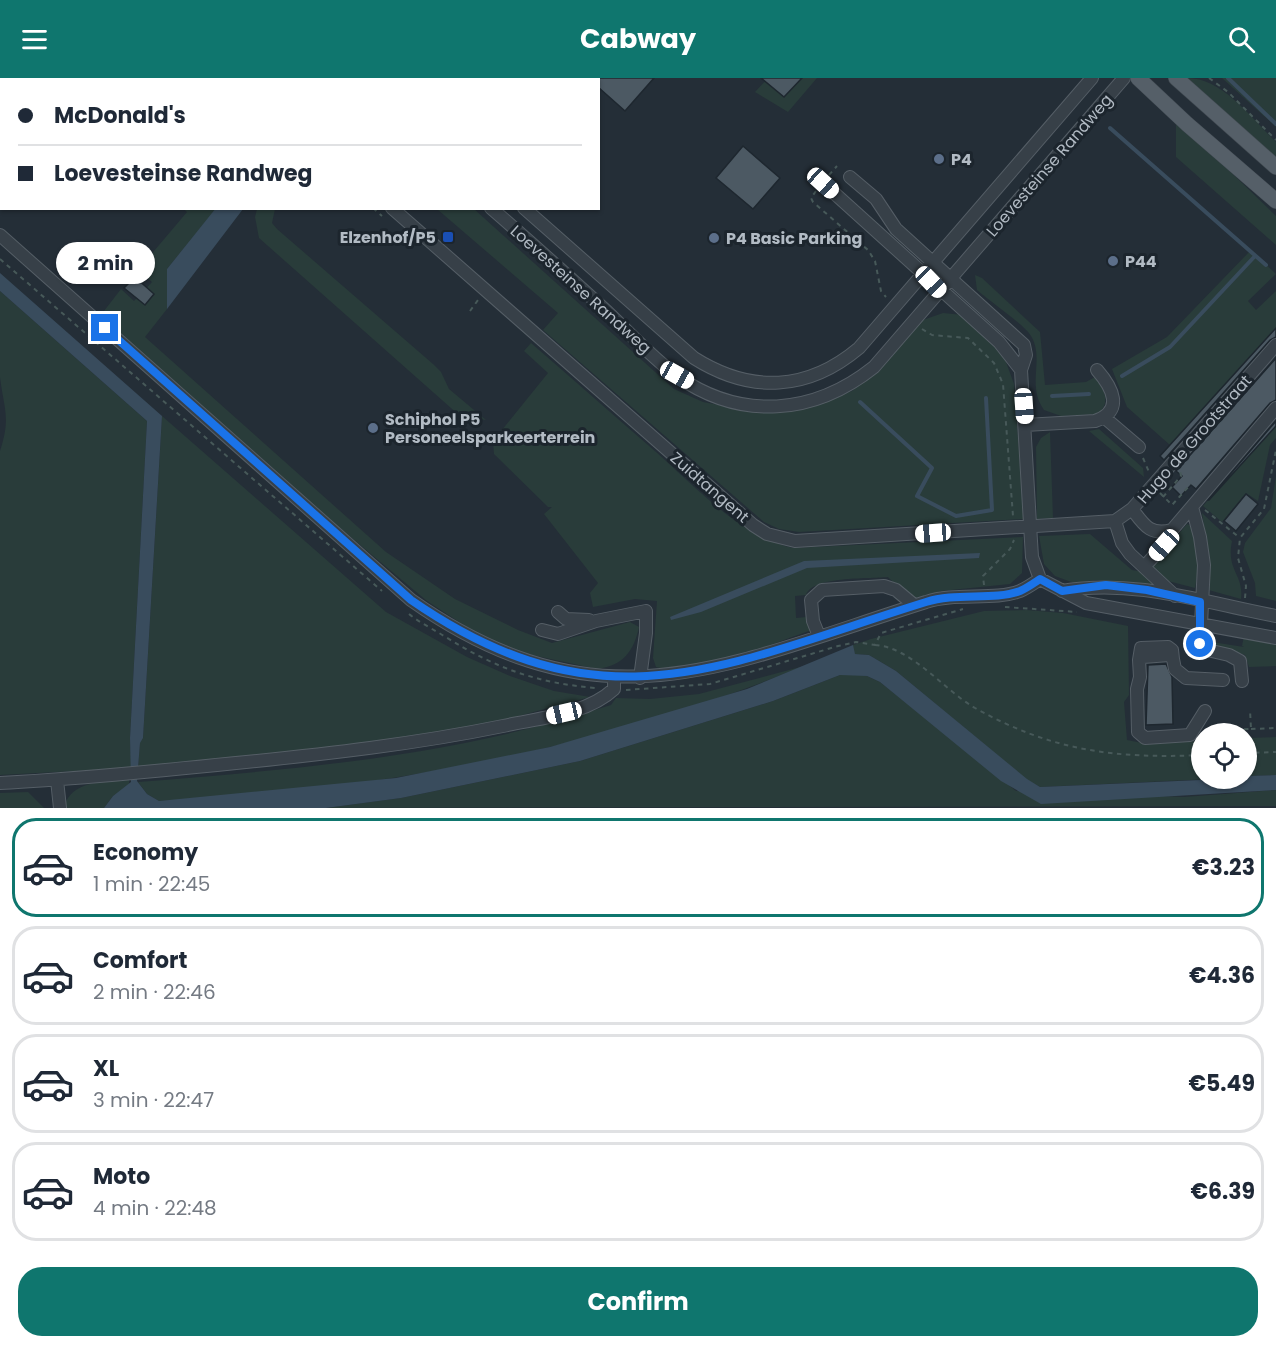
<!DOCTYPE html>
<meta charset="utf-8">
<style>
body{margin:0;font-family:Poppins,sans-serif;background:#f2f2f3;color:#1f2937;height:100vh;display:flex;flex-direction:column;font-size:22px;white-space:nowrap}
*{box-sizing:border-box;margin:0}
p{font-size:20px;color:#747a83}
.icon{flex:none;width:33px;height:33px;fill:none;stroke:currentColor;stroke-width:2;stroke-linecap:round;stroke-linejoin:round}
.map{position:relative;height:730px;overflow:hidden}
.side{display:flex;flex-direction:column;background:#fff;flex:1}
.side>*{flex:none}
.banner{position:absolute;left:0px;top:0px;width:600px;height:132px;box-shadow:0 2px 4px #0004;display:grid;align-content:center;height:132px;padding:0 18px;background:#fff}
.buttons{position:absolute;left:1191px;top:645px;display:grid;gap:12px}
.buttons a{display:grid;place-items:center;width:66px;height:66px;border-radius:50%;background:#fff;box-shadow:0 2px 4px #0004;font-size:30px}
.end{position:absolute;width:27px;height:27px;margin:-14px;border:8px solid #1a73e8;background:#fff;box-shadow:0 0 0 3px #fff}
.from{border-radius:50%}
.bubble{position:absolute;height:42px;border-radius:21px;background:#fff;box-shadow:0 2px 4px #0004;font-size:20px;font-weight:700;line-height:42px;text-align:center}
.car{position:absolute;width:18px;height:36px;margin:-18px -9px;border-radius:8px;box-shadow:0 0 4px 2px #0007;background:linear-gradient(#fff 24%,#345 0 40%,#fff 0 76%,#345 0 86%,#fff 0)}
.banner b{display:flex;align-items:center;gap:21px;height:57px;font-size:22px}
.banner b+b{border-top:2px solid #e0e1e3}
.banner i{width:15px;height:15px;background:#1f2937}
ul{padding:10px 0 0;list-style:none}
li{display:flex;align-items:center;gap:18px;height:99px;margin:0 12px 9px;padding:0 6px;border:3px solid #e0e1e3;border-radius:24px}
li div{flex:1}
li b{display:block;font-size:22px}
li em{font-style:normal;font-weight:700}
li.on{border-color:#0f766e}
li>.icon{width:54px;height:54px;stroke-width:1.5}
.primary-button{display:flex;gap:12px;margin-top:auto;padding:12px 18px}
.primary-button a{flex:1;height:69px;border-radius:24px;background:#0f766e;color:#fff;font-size:24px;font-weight:700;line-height:69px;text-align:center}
header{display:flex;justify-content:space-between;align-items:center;height:78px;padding:0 18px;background:#0f766e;color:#fff;font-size:27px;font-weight:700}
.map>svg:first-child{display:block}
.green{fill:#293c3a}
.water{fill:#394c5d}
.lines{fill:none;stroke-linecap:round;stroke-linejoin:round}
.stream{stroke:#394c5d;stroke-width:4}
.building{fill:#4c5963;stroke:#1e272f;stroke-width:1.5}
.minor-casing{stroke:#555e66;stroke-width:14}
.major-casing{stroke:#404951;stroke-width:16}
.path{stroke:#475959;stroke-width:2;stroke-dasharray:4.5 4.5;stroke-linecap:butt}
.minor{stroke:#374048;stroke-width:12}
.major{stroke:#555f68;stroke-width:15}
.route{stroke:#1a73e8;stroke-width:8}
.service-dot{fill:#5c6f8a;stroke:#1c252d;stroke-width:2}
.transit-dot{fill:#1a4fb4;stroke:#1c252d;stroke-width:2}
.labels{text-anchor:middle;stroke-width:6;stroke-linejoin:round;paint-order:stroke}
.poi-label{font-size:16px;font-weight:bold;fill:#b2bbc4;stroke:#1c252d;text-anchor:start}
.street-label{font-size:16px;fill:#b2bbc4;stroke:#1c252d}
</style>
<header><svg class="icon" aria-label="menu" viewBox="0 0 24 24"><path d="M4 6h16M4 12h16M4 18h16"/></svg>Cabway<svg class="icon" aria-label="search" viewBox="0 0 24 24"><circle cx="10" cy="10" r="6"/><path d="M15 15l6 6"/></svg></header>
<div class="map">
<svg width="1276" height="730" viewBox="0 0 1276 730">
<rect width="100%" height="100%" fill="#242e37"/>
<path class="green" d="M0 0 79 1 2 2 0 79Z
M768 0H817L788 34 755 14Z
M1187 0C1223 0 1252 41 1276 64V80Z
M1222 0H1276V49Z
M1176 41 1276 138V167L1176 79Z
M184 131H216L167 191V231L145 259 386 474 455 521 518 552 552 565 630 544 639 549C634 573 623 588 597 591L518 574 479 557 427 523 273 394 109 249 104 233 121 211 134 223 152 204 138 192 187 134Z
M257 131H275L272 145 277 151 433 286 441 294 449 311 486 342 460 338 259 160 255 139Z
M437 131H474L674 311 703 324 736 330H807L852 313 873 296 923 242 943 235 963 237 1002 273 1014 306 1024 441 799 454 779 451 764 444 543 252 558 235Z
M1251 172 1276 196 1248 223 1256 232 1276 213V250L1170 367 1127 329 1112 291 1167 259Z
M975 197 982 200 1040 254 1045 307 1086 304 1095 299C1104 312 1111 322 1099 336L1061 338 1044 332C1026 307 1045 281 1031 258 1025 247 988 222 977 212Z
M0 213 147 343 130 660 132 690 0 697V373C11 339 4 332 0 299 0 271 0 241 0 213Z
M531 265C573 301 614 338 656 374 697 410 738 457 793 470L1023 459 1022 495 1010 506 941 513 915 521 908 519 888 499C868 501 812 498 806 517L795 518 796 540 807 539 812 552C773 565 693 600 656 589L653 580 657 523 635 521 593 529 590 515 598 505 544 436 552 429H548L494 376 493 363 548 295 524 273Z
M162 338 386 534 467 579 510 598 554 613 590 619 511 640 405 662 138 690 140 664 143 660Z
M1276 343V360L1270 367 1258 423 1246 415 1222 444 1203 428Z
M1099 351 1143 390 1144 399 1089 353Z
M1050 354 1053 440 1037 441 1036 369 1041 360Z
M1276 398V523L1256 518 1255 505 1243 474 1245 465 1271 430Z
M1202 435 1232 463C1226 493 1244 496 1241 521L1205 511 1209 482Z
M1187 446 1194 449 1199 487 1195 510 1168 503 1151 489Z
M1090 456 1132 492 1143 494 1162 512 1132 505 1096 502 1074 505 1055 498 1044 486 1039 458Z
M1027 532 1063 535 1128 548 1129 617 1124 624 1127 662 1147 666 1201 663 1202 700 1211 701 1040 709 1027 702 896 593 869 577 855 576 853 572V567L871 561 984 533Z
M1244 558 1276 564V588L1249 589 1245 577 1213 566 1212 564 1244 569 1242 568Z
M804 588C600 671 379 713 159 723L147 716 138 704C301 691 455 678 611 627L616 620 650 621 699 616Z
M856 596 867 598 880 604 1016 713 1184 719 1276 712V728L326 730 401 720 580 683 773 623 840 597Z
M1276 659V697L1247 698V660Z
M129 700V707L113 718 104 730H64C70 702 105 704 129 700Z
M28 714 44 730H0V715Z"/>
<path class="water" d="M216 130 243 131 167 231V191Z
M0 195 162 338 143 660 140 665 137 703 147 716 159 723 396 700 550 669 747 611 853 567 855 576 869 577 896 593 1027 701 1040 709 1246 700 1247 698 1276 697V712L1041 726 1001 703 880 604 867 598 840 597 773 623 580 683 401 720 326 730H104L113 718 131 704 130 660 147 343 0 213Z
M980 475 979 480 807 490 701 534 671 542 670 539 804 483Z"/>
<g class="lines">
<path class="stream" d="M1228 0 1276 46
M1110 50 1266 187
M1122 298 1170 269 1255 178
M1052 318 1089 316
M860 324 932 390 917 418 956 438 992 432 986 320"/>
</g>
<path class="building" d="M598 0H654L625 33 598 9Z
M761 0H802L784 19Z
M743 68 780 100 753 131 716 100Z
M135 199 154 216 145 227 124 210Z
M1276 250V259L1270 262 1164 382 1160 378Z
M1276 280V322L1270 325 1196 411 1191 407 1181 418 1172 409 1182 398 1176 393Z
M1276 343V348L1209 422H1208Z
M1246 416 1258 426 1236 453 1224 443Z
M1166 586 1172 599 1173 646 1146 647 1148 587Z"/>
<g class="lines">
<g class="minor-casing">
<path id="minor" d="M237 0 239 2
M329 0 332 2
M369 0 371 2
M850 99 876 121 896 151 1024 267 1026 277 1021 292 1031 463 1032 479 1040 501 1086 525 1276 560
M823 105 999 264 1021 292
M392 130 753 447 767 456 795 463 1115 443 1132 431 1276 267
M491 130C529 163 566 196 603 230 627 252 651 279 677 298 741 343 814 337 874 289L1124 0
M524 130 694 280C751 316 808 313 859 270L1092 0
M0 157 411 522C602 656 728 586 926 524 955 514 994 523 1020 513 1027 510 1034 505 1040 501
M1105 340 1139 369
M1025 347 1095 343C1125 333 1112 309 1097 292
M1192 429 1200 459 1204 487 1200 566 1203 571 1229 577 1240 583 1242 603
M1132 431C1144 447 1150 458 1172 452L1276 330
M1115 443 1122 465 1130 476 1175 518
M1144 489 1164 467 1172 452
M1062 513C1133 500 1206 525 1276 538
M558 534 566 541 589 542
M542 552 558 556 596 543 646 533V555L640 600
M819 558 813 543 811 522 822 512 884 508 896 512 914 527
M1139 582 1141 570 1168 569 1172 572 1173 581
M1205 633 1190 657 1145 660 1138 654 1137 611 1140 599 1139 582 1143 579 1169 577 1173 581 1175 591 1186 600 1223 602
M57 702 60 730
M0 705C79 701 158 693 236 685 326 676 415 666 503 648 539 640 586 637 614 611V600"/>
</g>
<g class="major-casing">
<path id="major" d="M1138 0 1187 46 1276 123
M1176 0 1276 89"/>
</g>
<path class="path" d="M1209 0 1228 14 1276 62
M829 97 837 88
M816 113 811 120 813 124 868 172 875 183 881 213 886 219
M373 130 382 138
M0 181 382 513
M470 233 478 222
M922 251 932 257 968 260 994 285 1003 306 1013 438
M1143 380 1149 394
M1160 415 1172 427 1191 406
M1163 419 1181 398 1180 393
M1205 432 1240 460
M984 507 983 498 1010 471 1014 462
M1245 520 1246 508 1238 480 1240 460 1264 431 1276 372
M1005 529 1077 534
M409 536C420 545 433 551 444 558 495 590 536 605 596 610
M875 567C911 569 944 612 975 630 1052 673 1115 681 1202 677
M626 612 710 606 838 568 856 564 875 567 881 555 963 531
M1251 651 1276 650
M1208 653 1251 651 1250 632
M1246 675 1276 674"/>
<use href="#minor" class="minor"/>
<use href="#major" class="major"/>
</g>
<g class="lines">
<path class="route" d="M105 250 411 522C605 656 726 586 926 524 956 514 993 523 1020 513 1027 510 1034 505 1040 501L1062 513 1106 507 1147 512 1200 524V566"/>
</g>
<g class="service-dot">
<circle cx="939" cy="81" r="6"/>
<circle cx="714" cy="160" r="6"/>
<circle cx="1113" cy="183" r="6"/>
<circle cx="373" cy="350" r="6"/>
</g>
<rect class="transit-dot" x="442" y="153" width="12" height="12" rx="3"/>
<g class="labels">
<g class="poi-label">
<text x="951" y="87">P4</text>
<text x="436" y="165" text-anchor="end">Elzenhof/P5</text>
<text x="726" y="166">P4 Basic Parking</text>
<text x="1125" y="189">P44</text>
<text x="385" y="347">Schiphol P5<tspan x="385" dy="18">Personeelsparkeerterrein</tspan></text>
</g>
<g class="street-label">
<text transform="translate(1049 87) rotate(-49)" y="6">Loevesteinse Randweg</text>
<text transform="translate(581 211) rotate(42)" y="6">Loevesteinse Randweg</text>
<text transform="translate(1194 361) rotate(-49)" y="6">Hugo de Grootstraat</text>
<text transform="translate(710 409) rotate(41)" y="6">Zuidtangent</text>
</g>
</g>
</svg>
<div class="buttons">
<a><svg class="icon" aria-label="locate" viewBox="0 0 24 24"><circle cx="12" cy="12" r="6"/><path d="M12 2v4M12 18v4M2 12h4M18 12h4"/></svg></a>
</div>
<i class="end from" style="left:1200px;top:566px"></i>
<i class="end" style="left:105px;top:250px"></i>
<div class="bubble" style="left:56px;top:164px;width:99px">2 min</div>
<i class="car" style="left:823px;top:105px;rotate:132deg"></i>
<i class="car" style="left:931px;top:204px;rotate:136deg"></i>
<i class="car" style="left:677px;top:297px;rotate:119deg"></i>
<i class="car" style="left:1024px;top:328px;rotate:176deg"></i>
<i class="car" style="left:933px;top:455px;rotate:266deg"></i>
<i class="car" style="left:1164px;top:467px;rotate:222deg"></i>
<i class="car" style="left:564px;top:635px;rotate:257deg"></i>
<div class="banner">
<b><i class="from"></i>McDonald's</b>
<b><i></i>Loevesteinse Randweg</b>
</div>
</div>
<section class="side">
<ul>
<li class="on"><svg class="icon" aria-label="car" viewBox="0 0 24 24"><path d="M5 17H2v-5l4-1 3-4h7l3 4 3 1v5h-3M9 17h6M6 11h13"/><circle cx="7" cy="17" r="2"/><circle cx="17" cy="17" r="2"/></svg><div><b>Economy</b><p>1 min · 22:45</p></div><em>€3.23</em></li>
<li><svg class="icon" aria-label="car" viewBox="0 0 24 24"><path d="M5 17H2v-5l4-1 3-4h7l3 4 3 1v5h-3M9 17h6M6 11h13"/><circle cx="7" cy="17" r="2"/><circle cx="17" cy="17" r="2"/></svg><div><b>Comfort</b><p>2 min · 22:46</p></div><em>€4.36</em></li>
<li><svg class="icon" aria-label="car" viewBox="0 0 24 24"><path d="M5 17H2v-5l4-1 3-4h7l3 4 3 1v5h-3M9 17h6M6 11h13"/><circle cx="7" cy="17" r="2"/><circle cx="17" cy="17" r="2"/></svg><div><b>XL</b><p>3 min · 22:47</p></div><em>€5.49</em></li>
<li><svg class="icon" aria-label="car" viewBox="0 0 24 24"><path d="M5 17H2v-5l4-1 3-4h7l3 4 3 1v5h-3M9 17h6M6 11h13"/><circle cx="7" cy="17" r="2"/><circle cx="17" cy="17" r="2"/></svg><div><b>Moto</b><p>4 min · 22:48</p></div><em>€6.39</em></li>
</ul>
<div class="primary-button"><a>Confirm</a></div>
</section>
